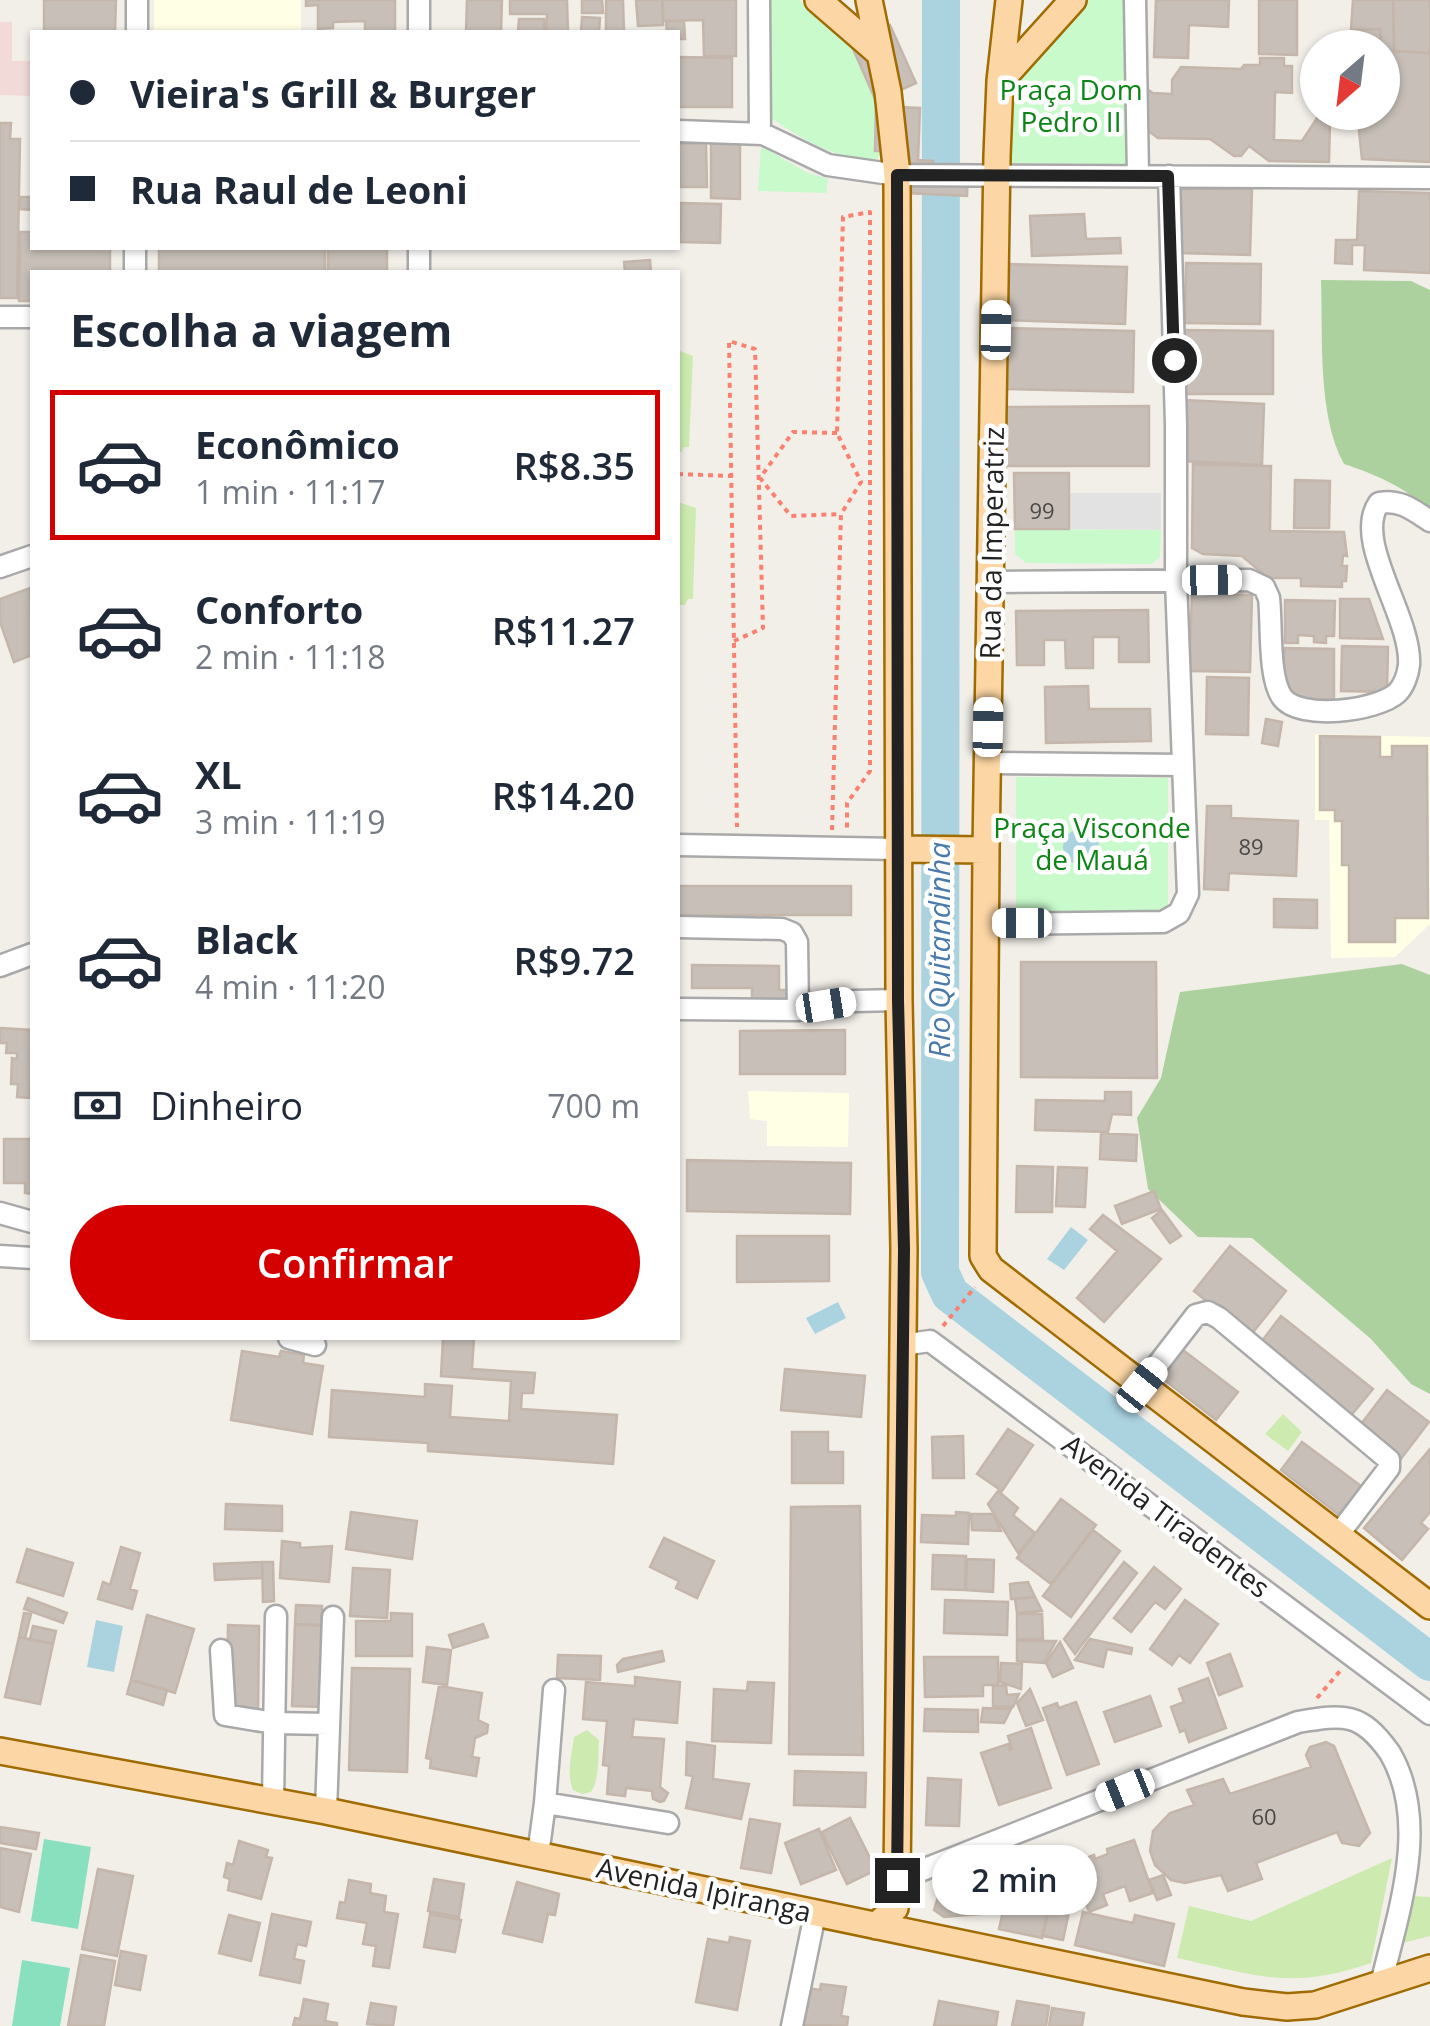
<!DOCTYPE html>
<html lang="pt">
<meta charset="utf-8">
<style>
body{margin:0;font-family:"Open Sans",sans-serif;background:#f6f6f7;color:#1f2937;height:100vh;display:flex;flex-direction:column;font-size:38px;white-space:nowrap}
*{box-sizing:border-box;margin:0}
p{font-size:32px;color:#747a83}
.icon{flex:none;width:55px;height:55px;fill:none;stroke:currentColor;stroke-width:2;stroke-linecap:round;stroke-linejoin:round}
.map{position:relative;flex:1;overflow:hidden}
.details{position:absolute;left:30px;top:270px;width:650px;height:1070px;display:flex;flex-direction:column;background:#fff;border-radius:0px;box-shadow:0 2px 8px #0004}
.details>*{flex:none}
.top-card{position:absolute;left:30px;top:30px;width:650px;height:220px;border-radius:0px;box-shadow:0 2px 8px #0004;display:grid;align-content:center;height:220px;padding:0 40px;background:#fff}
.needle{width:65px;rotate:208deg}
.controls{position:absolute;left:1300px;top:30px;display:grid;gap:20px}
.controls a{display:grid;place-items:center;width:100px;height:100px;border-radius:50%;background:#fff;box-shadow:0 2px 8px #0004;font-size:50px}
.end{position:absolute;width:45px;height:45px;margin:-22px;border:12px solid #222;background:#fff;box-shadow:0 0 0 5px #fff}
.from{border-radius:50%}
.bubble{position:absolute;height:70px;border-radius:35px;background:#fff;box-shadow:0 2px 8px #0004;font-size:32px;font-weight:600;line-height:70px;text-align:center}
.car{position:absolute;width:30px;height:60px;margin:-30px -15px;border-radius:12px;box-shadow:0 0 8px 2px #0007;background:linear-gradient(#fff 24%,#345 0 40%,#fff 0 76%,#345 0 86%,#fff 0)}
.top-card b{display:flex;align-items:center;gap:35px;height:95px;font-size:38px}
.top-card b+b{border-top:2px solid #e0e1e3}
.top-card i{width:25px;height:25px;background:#1f2937}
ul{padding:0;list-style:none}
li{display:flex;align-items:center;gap:30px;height:150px;margin:0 20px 15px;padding:0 20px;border:5px solid transparent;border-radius:0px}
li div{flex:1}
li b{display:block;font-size:38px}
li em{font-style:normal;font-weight:600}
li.active{border-color:#d40000}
li>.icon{width:90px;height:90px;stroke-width:1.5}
h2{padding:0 40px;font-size:45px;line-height:120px}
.pay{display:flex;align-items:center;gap:25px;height:110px;padding:0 40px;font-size:38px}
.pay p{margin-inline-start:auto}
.action{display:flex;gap:20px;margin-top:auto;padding:20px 40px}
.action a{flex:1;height:115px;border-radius:60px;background:#d40000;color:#fff;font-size:40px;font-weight:600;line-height:115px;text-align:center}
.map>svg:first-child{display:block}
.commercial{fill:#f2dad9}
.education{fill:#ffffe5}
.grass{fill:#cdebb0}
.forest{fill:#add19e}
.park{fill:#c8facc}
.pitch{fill:#88e0be}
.parking{fill:#e2e2e2}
.water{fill:#aad3df}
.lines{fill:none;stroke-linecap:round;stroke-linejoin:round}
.river{stroke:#aad3df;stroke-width:38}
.building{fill:#c7bfb8;stroke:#c4b6ab;stroke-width:2.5}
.minor-casing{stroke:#a9a9a9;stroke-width:25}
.major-casing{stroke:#a06b00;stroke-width:30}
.path{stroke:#fa8072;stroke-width:4;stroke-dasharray:5 5;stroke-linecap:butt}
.minor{stroke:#fff;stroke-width:20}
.major{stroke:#fcd6a4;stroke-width:25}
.route{stroke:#222;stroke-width:12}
.labels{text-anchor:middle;stroke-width:9;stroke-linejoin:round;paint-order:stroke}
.number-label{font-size:22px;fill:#4b4948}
.park-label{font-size:28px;fill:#0c8416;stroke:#fff}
.street-label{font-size:28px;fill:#222;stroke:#fff}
.water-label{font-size:30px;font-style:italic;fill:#4a7aab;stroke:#fff}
</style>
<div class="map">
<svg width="1430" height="2026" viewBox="0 0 1430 2026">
<rect width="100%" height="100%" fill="#f2efe9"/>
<path class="commercial" d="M0 22H12V61H32V96L0 95Z"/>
<path class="education" d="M154 0H301V32H154Z
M1315 734 1430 737V924L1395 957 1331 958 1329 820H1315Z
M748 1091 849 1093 848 1147 767 1146V1121L750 1119Z"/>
<path class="grass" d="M678 350 693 356 689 447H684L682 452H678Z
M678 502 696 508 693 599H688L685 605H678Z
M1283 1414 1302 1432 1288 1451 1265 1434Z
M587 1730 599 1740C598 1757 600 1777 591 1792L582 1794 573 1790C566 1774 572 1753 574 1737Z
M1392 1858 1371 1963C1290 1991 1256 1975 1177 1958L1189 1906 1251 1921Z
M1414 1896 1430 1897V1936L1403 1943Z"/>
<path class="forest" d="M1321 280 1411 281 1430 290V510C1404 487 1377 475 1344 464 1317 416 1323 334 1321 280Z
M1402 964 1430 975V1394L1411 1384 1371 1339 1252 1238 1198 1237 1148 1189 1137 1118 1161 1078 1180 992Z"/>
<path class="park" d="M765 0H799L862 54 876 83 882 154 872 163C828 154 804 141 767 115Z
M1086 0H1125L1131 164 1008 163 1014 82Z
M761 146 806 172 828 179 826 193 758 191Z
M1015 529 1161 530 1160 557 1152 564 1026 563 1015 554Z
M1016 777 1168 778V912L1016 911Z"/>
<path class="pitch" d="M44 1839 91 1847 78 1929 31 1921Z
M22 1960 70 1968 60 2026H12Z"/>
<path class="parking" d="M1069 493H1161V530L1069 529Z"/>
<path class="water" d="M1063 847a18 18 0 1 1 36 0a18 18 0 1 1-36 0Z
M1071 1227 1088 1240 1064 1270 1047 1259Z
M838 1302 846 1318 815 1334 806 1318Z
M96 1620 123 1626 114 1672 87 1667Z"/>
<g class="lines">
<path class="river" d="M941 0 940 1272 950 1294 1430 1662"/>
</g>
<path class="building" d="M44 0H116L115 32H44Z
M306 0H395V32H365V21L333 22V28L318 29V5L306 6Z
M467 0H502L501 32H466Z
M510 0H567L568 32H546L547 14H510Z
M582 0H602L603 13H582Z
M606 0H623L624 32H606Z
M636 0H662L663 25 638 26Z
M663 0H736V56H704L703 20 663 21Z
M1156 0H1229L1228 27 1189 25 1188 58 1154 57Z
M1259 0H1297V55L1259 54Z
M1353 0H1393L1394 51 1430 53V162L1362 159 1357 112H1382V48L1380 29 1351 30Z
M1393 0H1430V53L1394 51Z
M582 17 600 18 599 32H581Z
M519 19H544V32H518Z
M684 21 685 39H678V32H667L666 22Z
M890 25 916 83 876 101 850 42Z
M1380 29 1381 48H1352L1351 30Z
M678 57 732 58V107H678Z
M1260 58H1284V66H1292V93L1275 92 1274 140 1302 141 1319 115 1330 122 1329 162 1269 161 1249 146 1241 156H1234L1210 139 1158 138 1140 125 1144 87 1153 93 1172 94V80L1181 67 1241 69 1244 65H1260Z
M876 106 920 108 918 160 933 161V169L968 171 967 196 906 193 887 151H875Z
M0 123H11L10 139H20L17 298H0Z
M711 140 740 141V199L711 198Z
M706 143 707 187H680L679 144Z
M1180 189H1252L1250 255 1178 253Z
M1359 191 1430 193V273L1364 270 1365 245H1352V264L1335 263 1336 240H1357Z
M20 197H32V210L20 209Z
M681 203 721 204 720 243 680 242Z
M1084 214 1086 239 1120 238 1121 253 1032 256 1030 216Z
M20 232H32V248H110V272H32V301H19Z
M159 248H325V272H159Z
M328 248H387V272H328Z
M650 260 651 272H625L624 262Z
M1186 263 1261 264 1260 324 1185 323Z
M1005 264 1127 267 1125 324 1004 320Z
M1006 328 1134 331 1133 392 1005 389Z
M1182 330 1273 331V394H1182Z
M1184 400 1264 404 1262 465 1181 461Z
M1149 406V466H1001L1000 407Z
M1193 464 1271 466 1270 531 1344 532 1347 556 1343 555 1342 566H1347L1346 581H1342V587L1301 586V578H1268L1242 556 1203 554 1192 548Z
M1014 473H1069V529H1015Z
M1295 480 1330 481 1329 528H1294Z
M30 588 32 655 14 662 0 622V599Z
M1192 593 1252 595 1250 672 1189 671Z
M1340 599H1369L1383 639 1340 638Z
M1285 600 1335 601 1334 636H1326V643L1314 642V636L1298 635V643H1285Z
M1148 610 1149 662H1119V637H1093V668H1066L1065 640H1044V665H1017L1016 611Z
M1342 646 1388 647 1387 692 1341 691Z
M1285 648 1334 649V699L1299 700 1281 677Z
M1207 677 1249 678 1248 735 1206 734Z
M1088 686 1089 709H1150L1151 741 1046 743 1045 687Z
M1266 719 1282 722 1278 746 1262 743Z
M1320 736 1380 737V757H1392V746H1427L1428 918H1395V942H1349V865H1342V821H1335V810H1320Z
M1207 806H1231V818L1298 821 1296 876 1229 873 1228 890 1204 889Z
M678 886H851V915H678Z
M1274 899 1317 900V928L1274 927Z
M1021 962H1156L1157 1078 1021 1077Z
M692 965 779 966V990H793V1009H752V988H692Z
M0 1028 32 1030 30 1098 17 1097 18 1084H11L12 1058 17 1059V1053H6L7 1043H0Z
M845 1030V1074H740V1031Z
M1105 1092H1131V1115L1112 1114 1108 1132 1035 1130 1036 1100 1105 1101Z
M1101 1133 1137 1135 1136 1161 1100 1159Z
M4 1139H32V1194L25 1193V1183H4Z
M687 1160 851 1163 850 1214 687 1211Z
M1017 1166 1053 1167 1052 1212H1016Z
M1058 1167 1087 1168 1085 1207 1056 1206Z
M1154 1191 1161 1209 1122 1224 1115 1206Z
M1162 1210 1181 1236 1170 1243 1152 1218Z
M1103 1215 1161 1259 1104 1322 1077 1298 1117 1251 1090 1229Z
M737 1236H829V1281L737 1282Z
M1230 1246 1286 1291 1250 1336 1194 1291Z
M1281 1316 1373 1389 1349 1418 1258 1346Z
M443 1338H474L472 1369 535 1373 533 1393H522L521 1409 617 1415 613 1464 428 1451V1443L329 1437 332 1390 425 1397V1384L452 1386 450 1417 509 1421 511 1381 441 1376Z
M1179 1347 1238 1392 1216 1420 1158 1375Z
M242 1351 279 1357 281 1351 304 1355 303 1363 323 1366 312 1434 231 1420Z
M785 1369 865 1376 861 1417 781 1410Z
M1387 1390 1429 1422 1400 1460 1358 1428Z
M1008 1429 1033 1445 1002 1491 977 1474Z
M792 1432H828V1452H843V1483H792Z
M963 1436 964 1478H933L932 1437Z
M1302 1442 1361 1486 1339 1515 1281 1470Z
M1430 1449V1512L1421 1523 1428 1529 1402 1560 1364 1528Z
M998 1491 1018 1508 1013 1515 1035 1533 1018 1553 988 1504Z
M1061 1499 1096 1525 1051 1584 1017 1558Z
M226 1504 282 1506V1531L225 1529Z
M860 1506 863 1755 789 1754 791 1507Z
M351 1512 417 1521 412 1559 346 1549Z
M956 1512 969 1513 968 1544 921 1542 922 1515 956 1516Z
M971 1514H993L1001 1531 972 1530Z
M1093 1530 1120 1551 1071 1617 1043 1596Z
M664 1538 714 1561 697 1598 676 1588 679 1581 650 1567Z
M282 1541 300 1543V1548L332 1546 329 1582 280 1578Z
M121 1547 140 1553 130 1589 137 1591 132 1609 98 1599 103 1582 110 1585Z
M27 1549 73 1563 63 1596 17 1582Z
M933 1555 966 1556 965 1590 932 1589Z
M967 1559 994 1560 993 1592 966 1590Z
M262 1562H273L274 1601 263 1602Z
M262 1562 263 1578 215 1580 214 1564Z
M1124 1562 1137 1573 1075 1654 1064 1639Z
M1154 1567 1181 1589 1165 1609 1155 1602 1131 1632 1114 1618Z
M353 1568 390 1570 387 1618 350 1616Z
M1028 1582 1035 1597 1011 1599 1010 1584Z
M1035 1597 1042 1611 1017 1613 1015 1599Z
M28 1598 67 1613 63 1623 24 1609Z
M945 1600 1008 1602 1007 1635 944 1633Z
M1185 1600 1218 1624 1190 1663 1179 1655 1172 1665 1150 1649Z
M296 1605 322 1606 321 1625 295 1624Z
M24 1613 31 1614 25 1638 19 1637Z
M391 1613 412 1614V1656H356V1621H391Z
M1017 1614H1042L1043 1639H1017Z
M147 1615 194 1629 175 1693 131 1680Z
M295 1624 327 1626 324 1707 292 1706Z
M483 1624 488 1637 453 1648 449 1635Z
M228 1625 259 1626 258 1711 227 1710Z
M33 1626 56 1631 53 1644 30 1639Z
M19 1637 53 1644 40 1704 5 1697Z
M1090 1639 1132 1648 1131 1654 1107 1649 1103 1667 1075 1660Z
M1017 1641H1056L1044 1663 1017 1661Z
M1060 1642 1073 1668 1053 1677 1046 1663Z
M427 1647 451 1650 447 1685 423 1682Z
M662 1651 664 1661 618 1672 617 1665 623 1659Z
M1230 1654 1242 1686 1219 1695 1207 1663Z
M558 1655 601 1656 600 1680 557 1678Z
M924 1657H998V1685H983V1696L925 1697Z
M1001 1663 1022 1664 1021 1689 1000 1682Z
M352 1668 410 1669 407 1772 349 1770Z
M635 1677 680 1682 677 1723 634 1719 632 1737 664 1739 660 1787 668 1793 664 1801 660 1802 653 1799 652 1791 626 1788 625 1796 607 1794 609 1766 603 1765 607 1721 583 1719 586 1682 635 1686Z
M1208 1678 1226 1728 1189 1742 1185 1730 1180 1732 1171 1707 1184 1702 1179 1689Z
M131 1680 167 1690 163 1705 127 1694Z
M748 1682 774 1683 771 1743 712 1741 714 1689 747 1691Z
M1006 1685 1007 1695 1019 1694 1013 1707 993 1706V1686Z
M439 1686 482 1693 478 1720 488 1725 487 1733 475 1738 472 1757 479 1758 476 1776 430 1768 431 1759 426 1758Z
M1030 1689 1043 1720 1026 1726 1017 1703Z
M1150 1696 1161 1726 1115 1742 1104 1712Z
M1076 1702 1099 1764 1067 1775 1043 1708 1057 1703 1059 1708Z
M983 1708 1011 1709 1004 1723 981 1722Z
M925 1709 978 1710V1732L924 1731Z
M1031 1728 1051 1788 999 1805 981 1753 1008 1744 1010 1750 1012 1749 1008 1736Z
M687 1742 715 1746 713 1779 749 1784 741 1819 686 1808 693 1776 686 1775Z
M1326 1742 1334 1746 1370 1833 1359 1846 1342 1843 1337 1832 1256 1863 1262 1879 1228 1891 1221 1875 1185 1883 1171 1880 1155 1865 1150 1851 1153 1831 1170 1813 1194 1805 1187 1790 1223 1779 1230 1794 1311 1767 1306 1755 1310 1747Z
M795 1771 866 1773 865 1807 794 1805Z
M928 1778 961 1780 959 1826 926 1825Z
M850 1818 876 1870 847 1884 822 1832Z
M750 1819 780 1824 771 1873 741 1868Z
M0 1827 39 1833 36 1849 0 1843Z
M819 1829 836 1870 801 1884 785 1843Z
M1134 1840 1153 1893 1130 1901 1125 1886 1103 1894 1107 1905 1089 1912 1082 1894 1076 1896 1065 1866 1094 1855 1095 1859 1108 1854 1107 1849Z
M239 1841 268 1850 266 1857 272 1858 261 1899 228 1890 230 1879 224 1877 227 1863 233 1865Z
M0 1848 31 1854 19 1912 0 1907Z
M1051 1849 1058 1868 1040 1875 1032 1856Z
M98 1869 133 1876 117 1956 82 1949Z
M1053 1871 1061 1895 1049 1899 1041 1875Z
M1163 1875 1171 1895 1157 1900 1149 1880Z
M1041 1876 1049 1900 1036 1899 1029 1879Z
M434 1879 464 1884 459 1917 428 1911Z
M349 1880 371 1884 370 1893 386 1896 384 1912 398 1914 389 1968 373 1966 376 1946 363 1944 367 1923 337 1918 340 1902 345 1903Z
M987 1880 988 1893 977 1894 979 1914 944 1917 934 1910 939 1894 967 1891 966 1883Z
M517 1882 559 1894 555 1915 548 1914 542 1942 503 1933Z
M1026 1898 1049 1902 1042 1938 999 1929 1004 1907 1023 1911Z
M1051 1898 1071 1903 1063 1940 1043 1936Z
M1083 1912 1133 1923 1135 1915 1174 1924 1164 1966 1075 1945Z
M272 1914 311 1922 306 1946 297 1944 294 1959 304 1961 300 1983 260 1975Z
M430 1914 461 1920 455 1952 424 1947Z
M229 1915 260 1923 251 1961 219 1953Z
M730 1937 750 1941 737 2010 696 2002 708 1939 729 1943Z
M121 1951 146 1956 140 1990 115 1985Z
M81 1955 115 1961 104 2026H68Z
M821 1984 846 1987 841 2016 848 2017 847 2026 803 2025 808 1988 820 1990Z
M304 1999 328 2004 325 2021 337 2023V2026H293L295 2018 300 2019Z
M939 2001 998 2012 996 2026H934Z
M1017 2001 1049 2006 1046 2026H1012Z
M371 2003 396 2007 393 2026 367 2024Z
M1052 2008 1084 2013 1082 2026H1049Z"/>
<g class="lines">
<g class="minor-casing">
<path id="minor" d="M419 0V32
M759 0 760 134
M1135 0 1138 176
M137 32V0
M678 131 763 134 828 165 897 175 1430 178
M135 272V248
M419 272V248
M0 317H32
M0 567 32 556
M991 582 1249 580 1264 587 1269 598C1272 623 1268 677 1282 697 1299 721 1377 711 1397 693 1404 686 1408 674 1409 665 1412 617 1352 541 1379 503 1400 499 1413 510 1430 521
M988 763 1183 765
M678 845 898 849
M986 924 1163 922 1179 913 1188 894 1176 581V425L1169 176
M678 927 782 929 792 933 797 942 798 1010
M0 966 32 954
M678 1009 798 1010 854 1001 899 1000
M0 1213 32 1222
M0 1256 32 1258
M289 1338 315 1345
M901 1357 909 1344 930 1341 1430 1714
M1142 1385 1196 1315 1208 1312 1219 1318 1389 1460V1468L1338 1535
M221 1650 225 1715 274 1723 329 1724
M273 1801 276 1616
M545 1803 554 1690
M326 1811 333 1617
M538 1855 545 1803 668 1823
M897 1880 1298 1722C1344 1714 1361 1712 1390 1753 1430 1822 1399 1910 1381 1984
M792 2026 815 1914"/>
</g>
<g class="major-casing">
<path id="major" d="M818 0 878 52
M869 0 888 92 897 175 899 1000 904 1249 897 1880 895 1908 876 1926
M1009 0 1000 81 997 156 986 850 983 1256 991 1269 1430 1606
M1000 81 1073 0
M898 849 986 850
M0 1751 326 1811 1243 2002 1287 2007 1315 2005 1430 1968"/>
</g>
<path class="path" d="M837 433 793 432 760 478 791 516 841 514
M678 474 731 476
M734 641 763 628 755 349 729 341 737 827
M832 830 841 514 861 482 837 433 843 217 870 212V771L847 803V828
M943 1326 975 1287
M1317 1698 1340 1671"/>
<use href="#minor" class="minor"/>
<use href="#major" class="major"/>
</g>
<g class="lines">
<path class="route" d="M897 1880 904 1249 898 1000 897 175 1168 176 1174 360"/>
</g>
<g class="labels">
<g class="number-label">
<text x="1042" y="519">99</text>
<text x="1251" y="855">89</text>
<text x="1264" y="1825">60</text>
</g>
<g class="park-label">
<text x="1071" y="100">Praça Dom<tspan x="1071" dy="32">Pedro II</tspan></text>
<text x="1092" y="838">Praça Visconde<tspan x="1092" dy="32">de Mauá</tspan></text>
</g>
<g class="street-label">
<text transform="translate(992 543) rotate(-89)" y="10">Rua da Imperatriz</text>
<text transform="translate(1166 1516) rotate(37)" y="10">Avenida Tiradentes</text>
<text transform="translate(704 1890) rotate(12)" y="10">Avenida Ipiranga</text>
</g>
<g class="water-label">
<text transform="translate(940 950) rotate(-90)" y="10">Rio Quitandinha</text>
</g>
</g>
</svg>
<div class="controls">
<a><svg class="needle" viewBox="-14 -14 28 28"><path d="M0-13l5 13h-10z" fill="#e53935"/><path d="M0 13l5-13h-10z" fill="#747a83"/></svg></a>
</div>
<i class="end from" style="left:1174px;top:360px"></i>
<i class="end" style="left:897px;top:1880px"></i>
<div class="bubble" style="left:932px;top:1845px;width:165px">2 min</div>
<i class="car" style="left:996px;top:330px;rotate:1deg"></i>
<i class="car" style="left:1212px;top:580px;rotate:89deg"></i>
<i class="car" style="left:988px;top:727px;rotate:1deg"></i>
<i class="car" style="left:1022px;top:923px;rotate:270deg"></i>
<i class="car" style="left:826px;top:1005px;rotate:81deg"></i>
<i class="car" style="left:1142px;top:1385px;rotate:39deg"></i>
<i class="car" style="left:1125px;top:1790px;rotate:248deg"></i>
<div class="top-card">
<b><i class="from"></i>Vieira's Grill &amp; Burger</b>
<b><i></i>Rua Raul de Leoni</b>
</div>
<section class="details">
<h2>Escolha a viagem</h2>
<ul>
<li class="active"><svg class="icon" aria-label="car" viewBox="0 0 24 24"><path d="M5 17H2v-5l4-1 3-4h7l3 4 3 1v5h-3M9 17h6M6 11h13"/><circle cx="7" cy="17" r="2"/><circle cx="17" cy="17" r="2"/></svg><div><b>Econômico</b><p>1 min · 11:17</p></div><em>R$8.35</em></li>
<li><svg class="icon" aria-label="car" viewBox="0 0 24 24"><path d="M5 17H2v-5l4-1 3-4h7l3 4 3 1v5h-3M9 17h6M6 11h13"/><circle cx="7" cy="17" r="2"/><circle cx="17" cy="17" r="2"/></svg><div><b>Conforto</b><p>2 min · 11:18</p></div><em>R$11.27</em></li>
<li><svg class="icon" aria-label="car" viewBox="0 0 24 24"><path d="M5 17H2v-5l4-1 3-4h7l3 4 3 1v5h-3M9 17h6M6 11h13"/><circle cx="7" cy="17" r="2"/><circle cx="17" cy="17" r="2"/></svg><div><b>XL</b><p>3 min · 11:19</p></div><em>R$14.20</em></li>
<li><svg class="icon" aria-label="car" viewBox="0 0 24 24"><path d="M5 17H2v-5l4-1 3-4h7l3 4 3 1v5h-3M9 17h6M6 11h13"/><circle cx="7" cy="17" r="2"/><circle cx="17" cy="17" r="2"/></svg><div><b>Black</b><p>4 min · 11:20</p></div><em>R$9.72</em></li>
</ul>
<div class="pay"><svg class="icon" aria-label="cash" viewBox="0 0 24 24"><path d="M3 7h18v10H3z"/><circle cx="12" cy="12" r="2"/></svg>Dinheiro<p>700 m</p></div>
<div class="action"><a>Confirmar</a></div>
</section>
</div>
